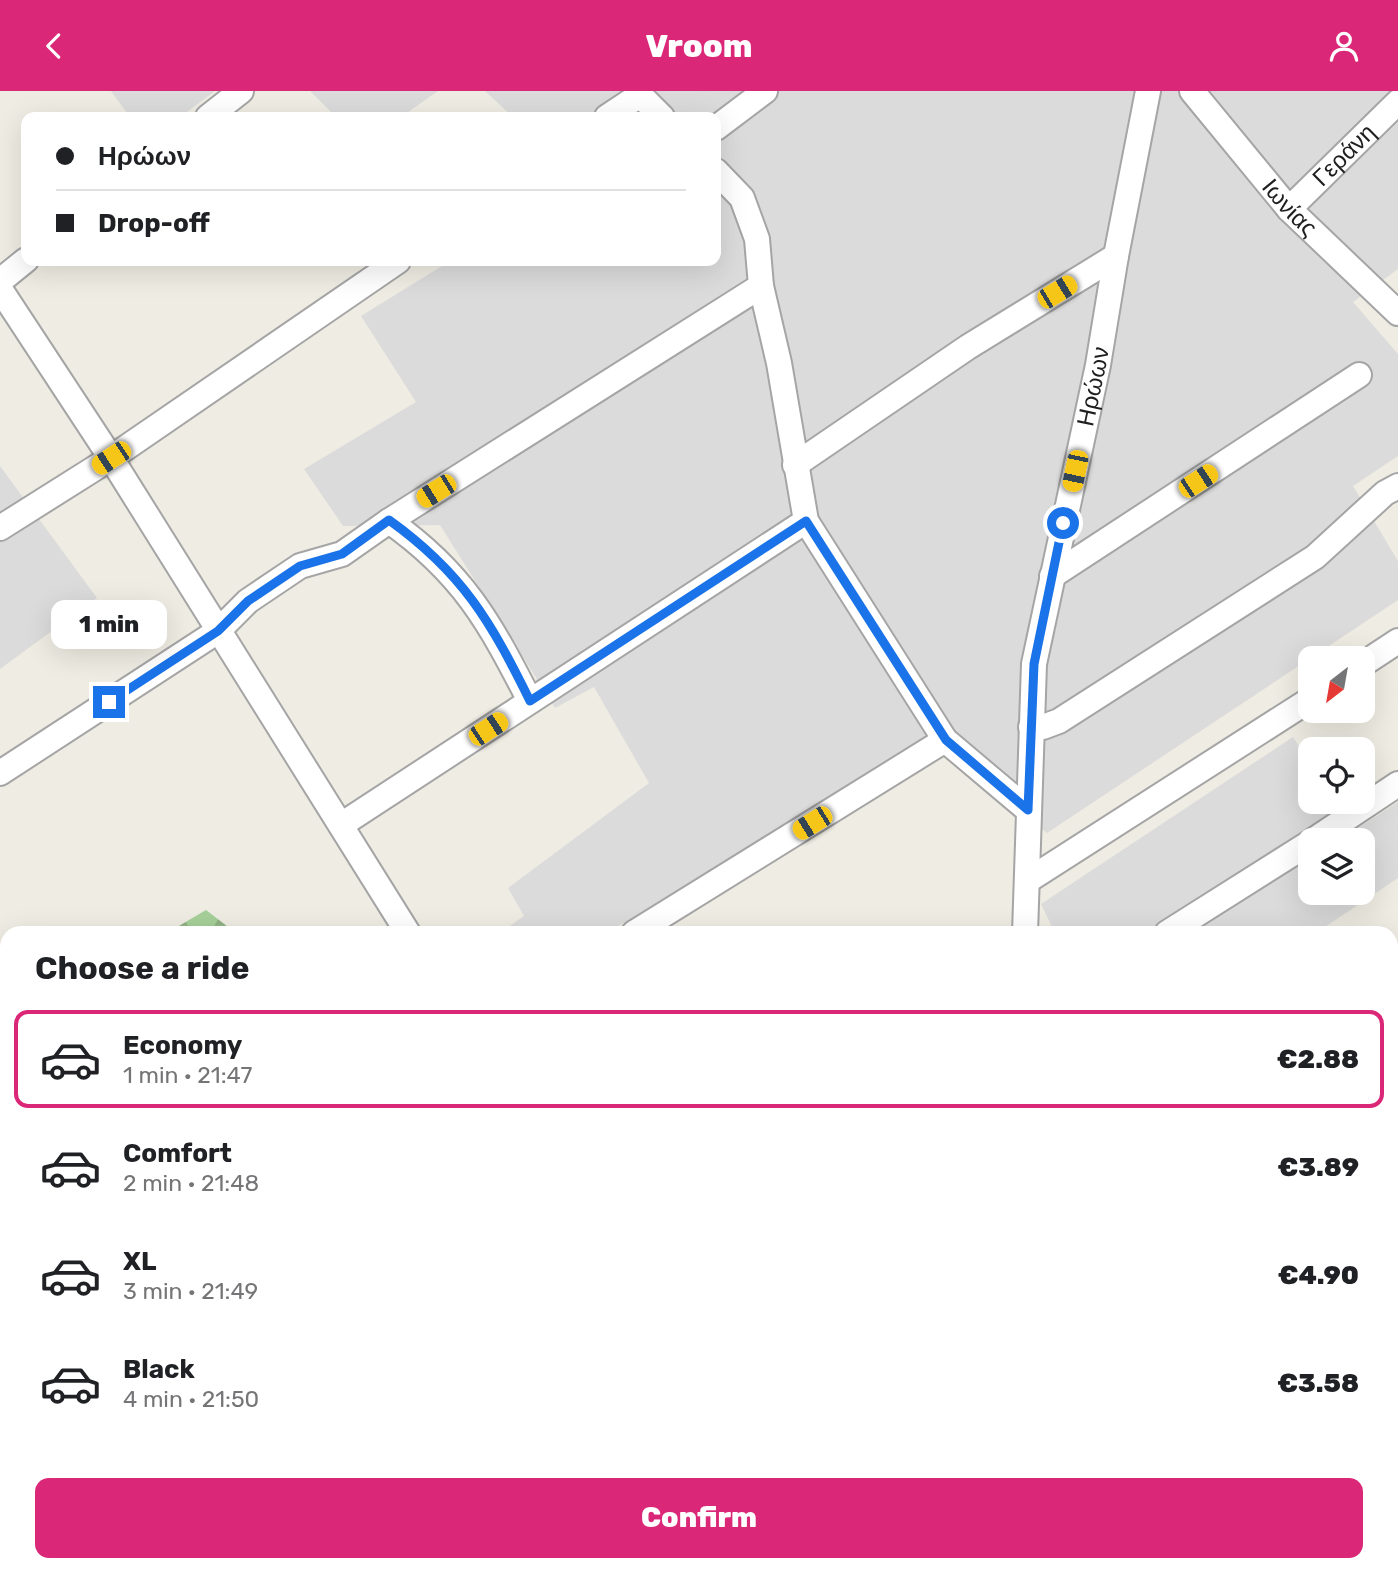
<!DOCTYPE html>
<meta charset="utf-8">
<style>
body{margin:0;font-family:Rubik,sans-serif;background:#f2f2f2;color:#202124;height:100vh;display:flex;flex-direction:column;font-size:26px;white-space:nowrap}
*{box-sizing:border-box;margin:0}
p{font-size:23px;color:#757577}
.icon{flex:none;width:38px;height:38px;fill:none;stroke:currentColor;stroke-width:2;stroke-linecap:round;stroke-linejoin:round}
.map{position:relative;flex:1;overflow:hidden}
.panel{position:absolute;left:0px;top:835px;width:1398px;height:646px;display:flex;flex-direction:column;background:#fff;border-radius:21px 21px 0 0;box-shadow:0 7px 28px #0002}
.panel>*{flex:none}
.banner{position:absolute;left:21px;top:21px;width:700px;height:154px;border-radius:14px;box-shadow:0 7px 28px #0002;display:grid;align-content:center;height:154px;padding:0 35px;background:#fff}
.needle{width:46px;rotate:211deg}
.buttons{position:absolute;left:1298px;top:555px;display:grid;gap:14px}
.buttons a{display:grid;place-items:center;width:77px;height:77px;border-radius:14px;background:#fff;box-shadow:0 7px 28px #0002;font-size:35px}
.end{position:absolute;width:32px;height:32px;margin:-16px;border:9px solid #1a73e8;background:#fff;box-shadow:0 0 0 4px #fff}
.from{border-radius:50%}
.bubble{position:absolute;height:49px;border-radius:14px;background:#fff;box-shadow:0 7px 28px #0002;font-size:23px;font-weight:800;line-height:49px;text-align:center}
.car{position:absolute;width:21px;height:42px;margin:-21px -10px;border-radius:9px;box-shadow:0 0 5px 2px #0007;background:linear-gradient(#f5c518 24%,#345 0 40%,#f5c518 0 76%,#345 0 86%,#f5c518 0)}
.banner b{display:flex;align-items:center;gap:24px;height:66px;font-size:26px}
.banner b+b{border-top:2px solid #e0e0e0}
.banner i{width:18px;height:18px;background:#202124}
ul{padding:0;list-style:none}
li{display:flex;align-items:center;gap:21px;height:98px;margin:0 14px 10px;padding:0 21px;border:4px solid transparent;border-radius:14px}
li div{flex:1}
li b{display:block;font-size:26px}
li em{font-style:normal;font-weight:800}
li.on{border-color:#db2777}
li>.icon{width:63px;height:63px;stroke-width:1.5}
h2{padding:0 35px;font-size:32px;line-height:84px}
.cta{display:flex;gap:14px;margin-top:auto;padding:14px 35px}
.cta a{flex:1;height:80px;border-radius:14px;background:#db2777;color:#fff;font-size:28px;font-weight:800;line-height:80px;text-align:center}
header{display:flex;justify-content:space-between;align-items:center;height:91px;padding:0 35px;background:#db2777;color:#fff;font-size:32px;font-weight:800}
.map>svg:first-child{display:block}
.residential{fill:#dcdbdb;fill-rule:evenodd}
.forest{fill:url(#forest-firs)}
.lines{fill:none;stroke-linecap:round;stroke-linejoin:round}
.street-casing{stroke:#a5a5a5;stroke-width:28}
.path{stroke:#fb8068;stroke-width:4.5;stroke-dasharray:3.5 3.5;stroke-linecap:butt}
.street{stroke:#fff;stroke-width:24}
.route{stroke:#1a73e8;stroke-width:9}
.labels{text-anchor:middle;stroke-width:5;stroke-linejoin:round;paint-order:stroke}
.street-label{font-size:24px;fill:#1e1e1e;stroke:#fff}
</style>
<header><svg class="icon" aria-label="back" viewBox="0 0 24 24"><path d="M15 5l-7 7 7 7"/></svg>Vroom<svg class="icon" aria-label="person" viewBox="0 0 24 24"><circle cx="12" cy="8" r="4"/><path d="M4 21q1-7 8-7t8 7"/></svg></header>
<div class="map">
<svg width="1398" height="1480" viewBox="0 0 1398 1480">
<defs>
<pattern id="forest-firs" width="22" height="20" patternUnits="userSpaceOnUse" patternTransform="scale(1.75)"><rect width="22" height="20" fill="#a5cf98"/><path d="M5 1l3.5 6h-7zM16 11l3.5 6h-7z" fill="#8eb183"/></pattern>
</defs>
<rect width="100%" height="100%" fill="#efece3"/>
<path class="residential" d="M111 0H215L180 26H130Z
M310 0H438L401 26H336Z
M485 0H1398V178L1353 211 1398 263V365L1353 395 1398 470V509L1047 742 926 646 607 842H500L524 825 508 797 649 692 594 596 555 617 440 434 343 435 304 378 416 311 361 225 450 170H716V26H513Z
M0 375 97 507 0 578Z
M1293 646 1311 674V710L1334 711 1354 740 1398 711V787L1316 842H1055L1041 813ZM1311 749H1363V802H1311Z
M1398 937V1158L1391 1162V941Z
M7 1370V1474H329L333 1480H0V1376Z"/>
<path class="forest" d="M206 819 236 842H167Z
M7 854V1053L0 1058V859Z"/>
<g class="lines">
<g class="street-casing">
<g id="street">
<path d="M636 0 662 26"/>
<path id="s1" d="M1192 0 1289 118 1398 222"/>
<path d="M208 26 241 0"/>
<path d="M607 26 640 4"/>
<path d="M716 37 765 0"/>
<path d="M716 80 742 107 757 148 761 195 779 272 806 430 945 649 1028 719"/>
<path id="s2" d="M1289 118 1398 11"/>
<path d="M0 190 26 169"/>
<path d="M0 198 111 367 408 842"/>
<path d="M795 374 968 256 1116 165"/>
<path d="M389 430C463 482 490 532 530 610"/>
<path d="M0 437 111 367 398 170"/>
<path d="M1052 485 1359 284"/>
<path d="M1363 573 1398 550"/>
<path d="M1031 636H1043L1059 630 1315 466 1385 402 1398 395"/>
<path d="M0 682 218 540 248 510 300 475 342 463 389 430 761 195"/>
<path d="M341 734 806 430"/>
<path d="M1314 749 1398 693"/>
<path d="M1027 790 1311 608"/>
<path d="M634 842 945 649"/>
<path id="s3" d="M1025 842 1034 573 1098 274 1116 165 1148 0"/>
<path d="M1167 842 1311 751"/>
<path d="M0 1135 7 1141"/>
<path d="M1391 1184 1398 1179"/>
<path d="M0 1341 7 1335"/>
<path d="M360 1474 364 1480"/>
<path d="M558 1474 561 1480"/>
<path d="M828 1474 833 1480"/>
<path d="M869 1480 872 1474"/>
<path d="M936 1480 943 1474"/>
<path d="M1372 1480 1382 1474"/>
</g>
</g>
<path class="path" d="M1391 911 1398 907
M94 1480 101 1474"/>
<use href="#street" class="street"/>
</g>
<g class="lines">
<path class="route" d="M109 611 218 540 248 510 300 475 342 463 389 429C463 482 491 531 530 610L806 430 946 649 1028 719 1034 573 1063 432"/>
</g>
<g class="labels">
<g class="street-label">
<text dy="8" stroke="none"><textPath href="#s2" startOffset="77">Γεράνη</textPath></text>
<text dy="8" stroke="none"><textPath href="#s1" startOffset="152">Ιωνίας</textPath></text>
<text dy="8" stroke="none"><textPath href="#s3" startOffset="553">Ηρώων</textPath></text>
</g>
</g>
</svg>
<div class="buttons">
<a><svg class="needle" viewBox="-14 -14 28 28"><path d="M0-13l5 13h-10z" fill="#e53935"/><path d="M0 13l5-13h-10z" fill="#757577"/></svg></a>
<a><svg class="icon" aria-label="locate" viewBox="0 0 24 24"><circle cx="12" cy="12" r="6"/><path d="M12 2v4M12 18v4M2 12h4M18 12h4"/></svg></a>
<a><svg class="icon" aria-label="layers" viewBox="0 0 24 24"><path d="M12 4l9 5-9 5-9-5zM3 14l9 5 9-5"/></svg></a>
</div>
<i class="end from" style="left:1063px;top:432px"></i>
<i class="end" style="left:109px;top:611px"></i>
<div class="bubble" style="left:51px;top:509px;width:116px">1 min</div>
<i class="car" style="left:1057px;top:201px;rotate:59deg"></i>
<i class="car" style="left:111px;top:367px;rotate:237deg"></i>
<i class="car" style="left:1075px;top:380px;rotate:192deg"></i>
<i class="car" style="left:1198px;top:390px;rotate:57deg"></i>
<i class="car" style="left:436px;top:400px;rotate:238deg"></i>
<i class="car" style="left:488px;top:638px;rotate:57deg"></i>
<i class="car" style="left:812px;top:732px;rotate:238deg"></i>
<div class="banner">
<b><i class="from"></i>Ηρώων</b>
<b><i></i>Drop-off</b>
</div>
<section class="panel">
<h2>Choose a ride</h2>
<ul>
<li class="on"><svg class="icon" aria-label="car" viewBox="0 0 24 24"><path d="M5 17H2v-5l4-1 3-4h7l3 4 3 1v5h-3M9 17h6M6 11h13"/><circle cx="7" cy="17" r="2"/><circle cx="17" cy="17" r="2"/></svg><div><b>Economy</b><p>1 min · 21:47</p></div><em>€2.88</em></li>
<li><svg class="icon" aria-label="car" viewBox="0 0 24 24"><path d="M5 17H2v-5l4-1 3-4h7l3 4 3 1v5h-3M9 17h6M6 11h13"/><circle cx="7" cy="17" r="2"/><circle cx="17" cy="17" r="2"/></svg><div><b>Comfort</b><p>2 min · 21:48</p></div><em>€3.89</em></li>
<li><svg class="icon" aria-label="car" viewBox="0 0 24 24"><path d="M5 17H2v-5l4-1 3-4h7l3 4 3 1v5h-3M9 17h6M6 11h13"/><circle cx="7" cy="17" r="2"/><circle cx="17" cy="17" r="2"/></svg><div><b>XL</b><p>3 min · 21:49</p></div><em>€4.90</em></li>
<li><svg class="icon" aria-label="car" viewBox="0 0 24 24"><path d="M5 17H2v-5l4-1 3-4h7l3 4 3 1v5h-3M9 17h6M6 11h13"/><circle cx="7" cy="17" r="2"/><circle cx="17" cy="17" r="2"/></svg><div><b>Black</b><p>4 min · 21:50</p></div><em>€3.58</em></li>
</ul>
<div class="cta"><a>Confirm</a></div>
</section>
</div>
